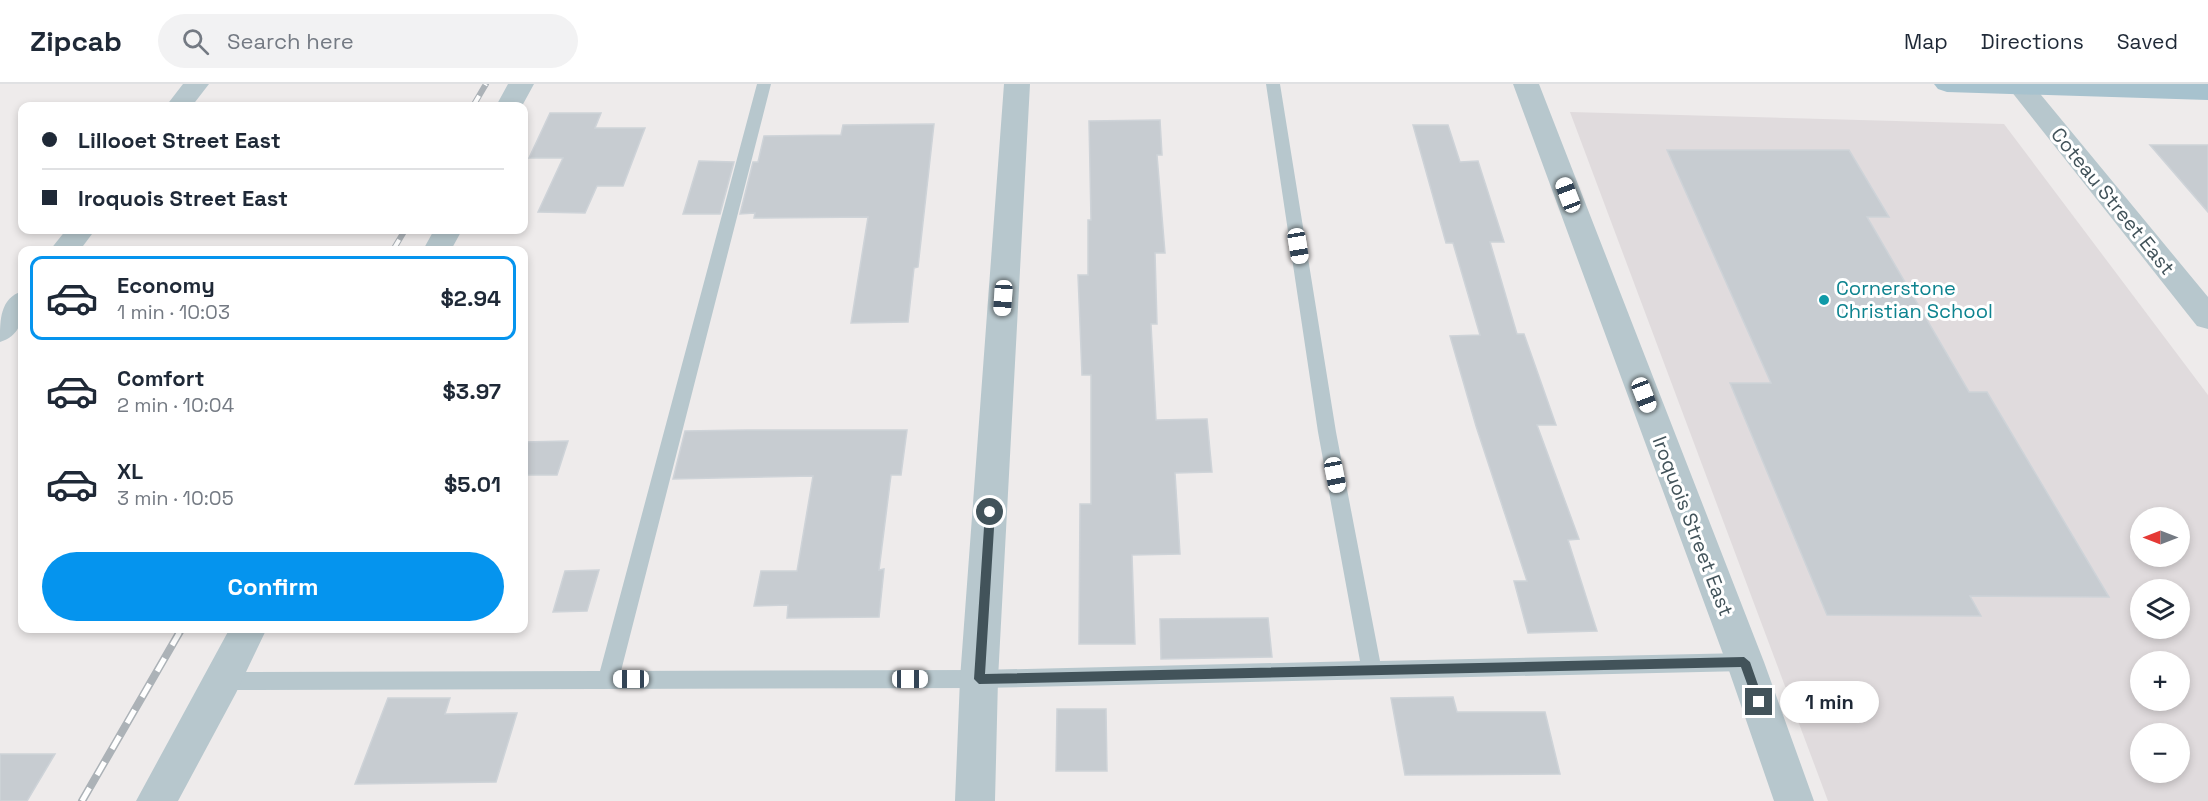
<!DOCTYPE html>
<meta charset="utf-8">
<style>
body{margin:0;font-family:"Space Grotesk",sans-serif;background:#f2f2f3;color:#1f2937;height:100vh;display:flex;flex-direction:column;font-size:22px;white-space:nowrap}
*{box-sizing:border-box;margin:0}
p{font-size:20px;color:#747a83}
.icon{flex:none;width:33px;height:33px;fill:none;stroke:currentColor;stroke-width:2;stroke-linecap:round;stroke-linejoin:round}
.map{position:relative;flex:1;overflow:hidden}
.side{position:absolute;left:18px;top:162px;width:510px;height:387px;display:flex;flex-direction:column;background:#fff;border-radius:12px;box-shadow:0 3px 9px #0003}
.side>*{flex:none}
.banner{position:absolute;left:18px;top:18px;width:510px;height:132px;border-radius:12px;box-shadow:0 3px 9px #0003;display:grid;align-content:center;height:132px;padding:0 24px;background:#fff}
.needle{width:39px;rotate:270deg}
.fabs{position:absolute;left:2130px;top:423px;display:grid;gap:12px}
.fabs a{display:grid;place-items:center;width:60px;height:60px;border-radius:50%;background:#fff;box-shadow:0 3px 9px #0003;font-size:30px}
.end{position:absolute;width:27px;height:27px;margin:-14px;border:8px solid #42535a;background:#fff;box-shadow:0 0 0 3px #fff}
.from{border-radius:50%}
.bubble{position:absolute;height:42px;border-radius:21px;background:#fff;box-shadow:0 3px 9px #0003;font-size:20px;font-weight:700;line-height:42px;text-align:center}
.car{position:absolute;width:18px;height:36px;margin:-18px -9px;border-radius:8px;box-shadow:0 0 4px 2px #0007;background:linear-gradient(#fff 24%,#345 0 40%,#fff 0 76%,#345 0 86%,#fff 0)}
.banner b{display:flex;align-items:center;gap:21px;height:57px;font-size:22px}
.banner b+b{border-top:2px solid #e0e1e3}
.banner i{width:15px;height:15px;background:#1f2937}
ul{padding:10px 0 0;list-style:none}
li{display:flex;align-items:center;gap:18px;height:84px;margin:0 12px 9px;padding:0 12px;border:3px solid transparent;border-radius:12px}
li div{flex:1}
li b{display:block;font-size:22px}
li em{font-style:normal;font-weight:700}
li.on{border-color:#0594ee}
li>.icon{width:54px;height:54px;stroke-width:1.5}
.action{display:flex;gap:12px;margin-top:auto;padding:12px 24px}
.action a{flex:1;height:69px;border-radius:36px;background:#0594ee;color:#fff;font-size:24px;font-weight:700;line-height:69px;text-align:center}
header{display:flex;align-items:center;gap:36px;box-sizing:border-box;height:84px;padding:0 30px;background:#fff;border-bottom:2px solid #e0e1e3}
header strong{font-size:28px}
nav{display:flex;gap:33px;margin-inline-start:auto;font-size:21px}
.search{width:420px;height:54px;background:#f2f2f3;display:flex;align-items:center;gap:15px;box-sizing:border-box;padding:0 21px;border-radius:33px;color:#747a83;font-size:22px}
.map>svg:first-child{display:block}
.education{fill:#e0dbdd;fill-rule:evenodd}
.building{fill:#c7ccd1;stroke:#ced3d8;stroke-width:1.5}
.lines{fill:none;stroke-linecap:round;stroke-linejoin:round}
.service{fill:#b7c7cd;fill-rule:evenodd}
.minor{fill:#b7c7cd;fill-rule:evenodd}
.tertiary{fill:#b7c7cd;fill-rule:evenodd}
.primary{fill:#a7c2ce;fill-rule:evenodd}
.rail-far1-casing{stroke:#acb2b7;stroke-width:6}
.rail-casing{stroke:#acb2b7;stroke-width:8}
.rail-far1{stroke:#fff;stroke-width:4;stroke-dasharray:12;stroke-linecap:butt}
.rail{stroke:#fff;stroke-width:5;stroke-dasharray:15;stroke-linecap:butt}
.route{fill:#42535a}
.culture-dot{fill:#0f9aa8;stroke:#fff;stroke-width:2}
.labels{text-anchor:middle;stroke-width:6;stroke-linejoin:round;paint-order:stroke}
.street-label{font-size:20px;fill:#42535a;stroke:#fff}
.culture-label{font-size:20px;fill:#0d838f;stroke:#fff;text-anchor:start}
</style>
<header>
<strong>Zipcab</strong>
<div class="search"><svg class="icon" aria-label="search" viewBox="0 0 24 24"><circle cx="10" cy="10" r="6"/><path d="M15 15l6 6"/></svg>Search here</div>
<nav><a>Map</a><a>Directions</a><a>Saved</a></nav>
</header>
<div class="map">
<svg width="2208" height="717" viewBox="0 0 2208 717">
<rect width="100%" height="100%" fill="#eeebeb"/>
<path class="education" d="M1570 28 2004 40 2208 311V717H1828ZM2140 434H2180V472H2140ZM2140 506H2180V544H2140ZM2140 578H2180V616H2140ZM2140 650H2180V688H2140Z"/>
<path class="building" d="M550 29H601L595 44H645L623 102H597L585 129 538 128 563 74H529Z
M1160 36 1162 71H1157L1165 169H1155L1157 240H1151L1156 336 1207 335 1212 388 1175 389 1180 470 1132 471 1135 560H1079L1080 420H1091V291H1082L1078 191H1088V136H1091L1089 37Z
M934 40 918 183 914 184 908 238 851 239 868 133 754 134 755 129 740 130 753 78H758L764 52 841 51 843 41Z
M1413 41H1448L1460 78 1478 77 1504 158H1490L1517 250H1524L1556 341H1537L1579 455 1568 456 1597 547 1528 549 1514 497H1527L1476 342 1450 252 1480 251 1453 159H1446Z
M2150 61H2208V128Z
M1667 66H1849L1889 133H1867L1969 308H1987L2109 513 1970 512 1981 532 1827 531 1730 299H1771Z
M699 77 734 78 720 130H683Z
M747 346H907L901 391H891L879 486 884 485 879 533 787 534 788 521 754 522 761 487H797L813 392 673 395 685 347Z
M568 357 557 391H524V358Z
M599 486 587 527 553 528 565 487Z
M1268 534 1272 573 1161 575 1160 535Z
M1453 613 1457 628H1545L1560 690 1405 691 1391 614Z
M388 614H450L445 630 517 629 496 698 355 700Z
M1057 625H1106L1107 687H1056Z
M0 670H55L27 717H0Z"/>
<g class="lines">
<path class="service" d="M757 0H771L621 587 979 586 1360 577 1318 348 1266 0H1280L1336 348 1380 577 1745 569 1752 572 1755 578 1752 584 1745 587 979 604 223 606 216 604 213 597 216 590 223 588 600 587Z"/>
<path class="minor" d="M183 0H209L192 22H166Z
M508 0H534L522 22H496Z
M1513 0H1539L1764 578 1814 717H1774L1726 578Z
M66 146H95L80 166H50Z
M434 146H462L451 166H423Z
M22 207C24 229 24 251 0 258 0 235 0 215 22 207Z
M230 544H267L236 609 178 717H136Z"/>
<path class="tertiary" d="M1004 0H1030L998 595 995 717H955L960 595Z
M2009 0H2032L2208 213V245L2197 242 2011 7 2007 2Z"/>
<path class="primary" d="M1934 0H2208V16L1947 8 1938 5Z"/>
<g class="rail-far1-casing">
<path id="rail-far1" d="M473 22 486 0
M393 166 405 146"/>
</g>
<g class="rail-casing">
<path id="rail" d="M82 717 182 544"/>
</g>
<use href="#rail-far1" class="rail-far1"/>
<use href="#rail" class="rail"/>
</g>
<path class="route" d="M990 424 995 428 985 590 1744 573 1750 578 1764 618 1759 623 1755 622 1741 583 979 600 974 595 985 428Z"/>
<circle class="culture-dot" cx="1824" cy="216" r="6"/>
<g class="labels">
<g class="street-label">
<text transform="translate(2113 117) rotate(51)" y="7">Coteau Street East</text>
<text transform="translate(1693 442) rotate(69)" y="7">Iroquois Street East</text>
</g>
<g class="culture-label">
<text x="1836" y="211">Cornerstone<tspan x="1836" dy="23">Christian School</tspan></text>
</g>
</g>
</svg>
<div class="fabs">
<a><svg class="needle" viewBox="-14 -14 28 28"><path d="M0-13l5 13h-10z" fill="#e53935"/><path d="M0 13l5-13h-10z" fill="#747a83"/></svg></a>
<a><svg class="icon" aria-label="layers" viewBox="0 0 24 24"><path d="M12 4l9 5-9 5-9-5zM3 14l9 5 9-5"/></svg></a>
<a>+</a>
<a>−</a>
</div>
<i class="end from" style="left:990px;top:428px"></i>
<i class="end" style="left:1759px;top:618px"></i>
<div class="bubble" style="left:1780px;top:597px;width:99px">1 min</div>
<i class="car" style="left:1568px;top:111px;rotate:339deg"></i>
<i class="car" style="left:1298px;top:162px;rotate:171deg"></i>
<i class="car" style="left:1003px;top:214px;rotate:184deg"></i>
<i class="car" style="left:1644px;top:311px;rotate:159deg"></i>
<i class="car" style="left:1335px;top:391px;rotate:169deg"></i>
<i class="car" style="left:631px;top:595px;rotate:270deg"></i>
<i class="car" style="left:910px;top:595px;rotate:90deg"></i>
<div class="banner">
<b><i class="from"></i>Lillooet Street East</b>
<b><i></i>Iroquois Street East</b>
</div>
<section class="side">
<ul>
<li class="on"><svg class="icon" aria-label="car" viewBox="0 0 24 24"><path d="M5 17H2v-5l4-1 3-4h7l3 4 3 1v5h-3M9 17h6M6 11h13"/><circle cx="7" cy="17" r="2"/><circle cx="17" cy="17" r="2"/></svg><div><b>Economy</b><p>1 min · 10:03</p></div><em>$2.94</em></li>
<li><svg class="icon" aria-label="car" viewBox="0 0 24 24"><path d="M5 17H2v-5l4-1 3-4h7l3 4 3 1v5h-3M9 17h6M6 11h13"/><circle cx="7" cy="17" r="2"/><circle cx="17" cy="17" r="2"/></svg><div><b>Comfort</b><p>2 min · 10:04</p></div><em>$3.97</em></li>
<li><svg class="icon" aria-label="car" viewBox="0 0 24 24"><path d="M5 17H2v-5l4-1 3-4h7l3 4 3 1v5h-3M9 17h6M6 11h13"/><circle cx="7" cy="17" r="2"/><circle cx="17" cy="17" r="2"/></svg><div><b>XL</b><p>3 min · 10:05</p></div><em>$5.01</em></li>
</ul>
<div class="action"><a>Confirm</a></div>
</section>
</div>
